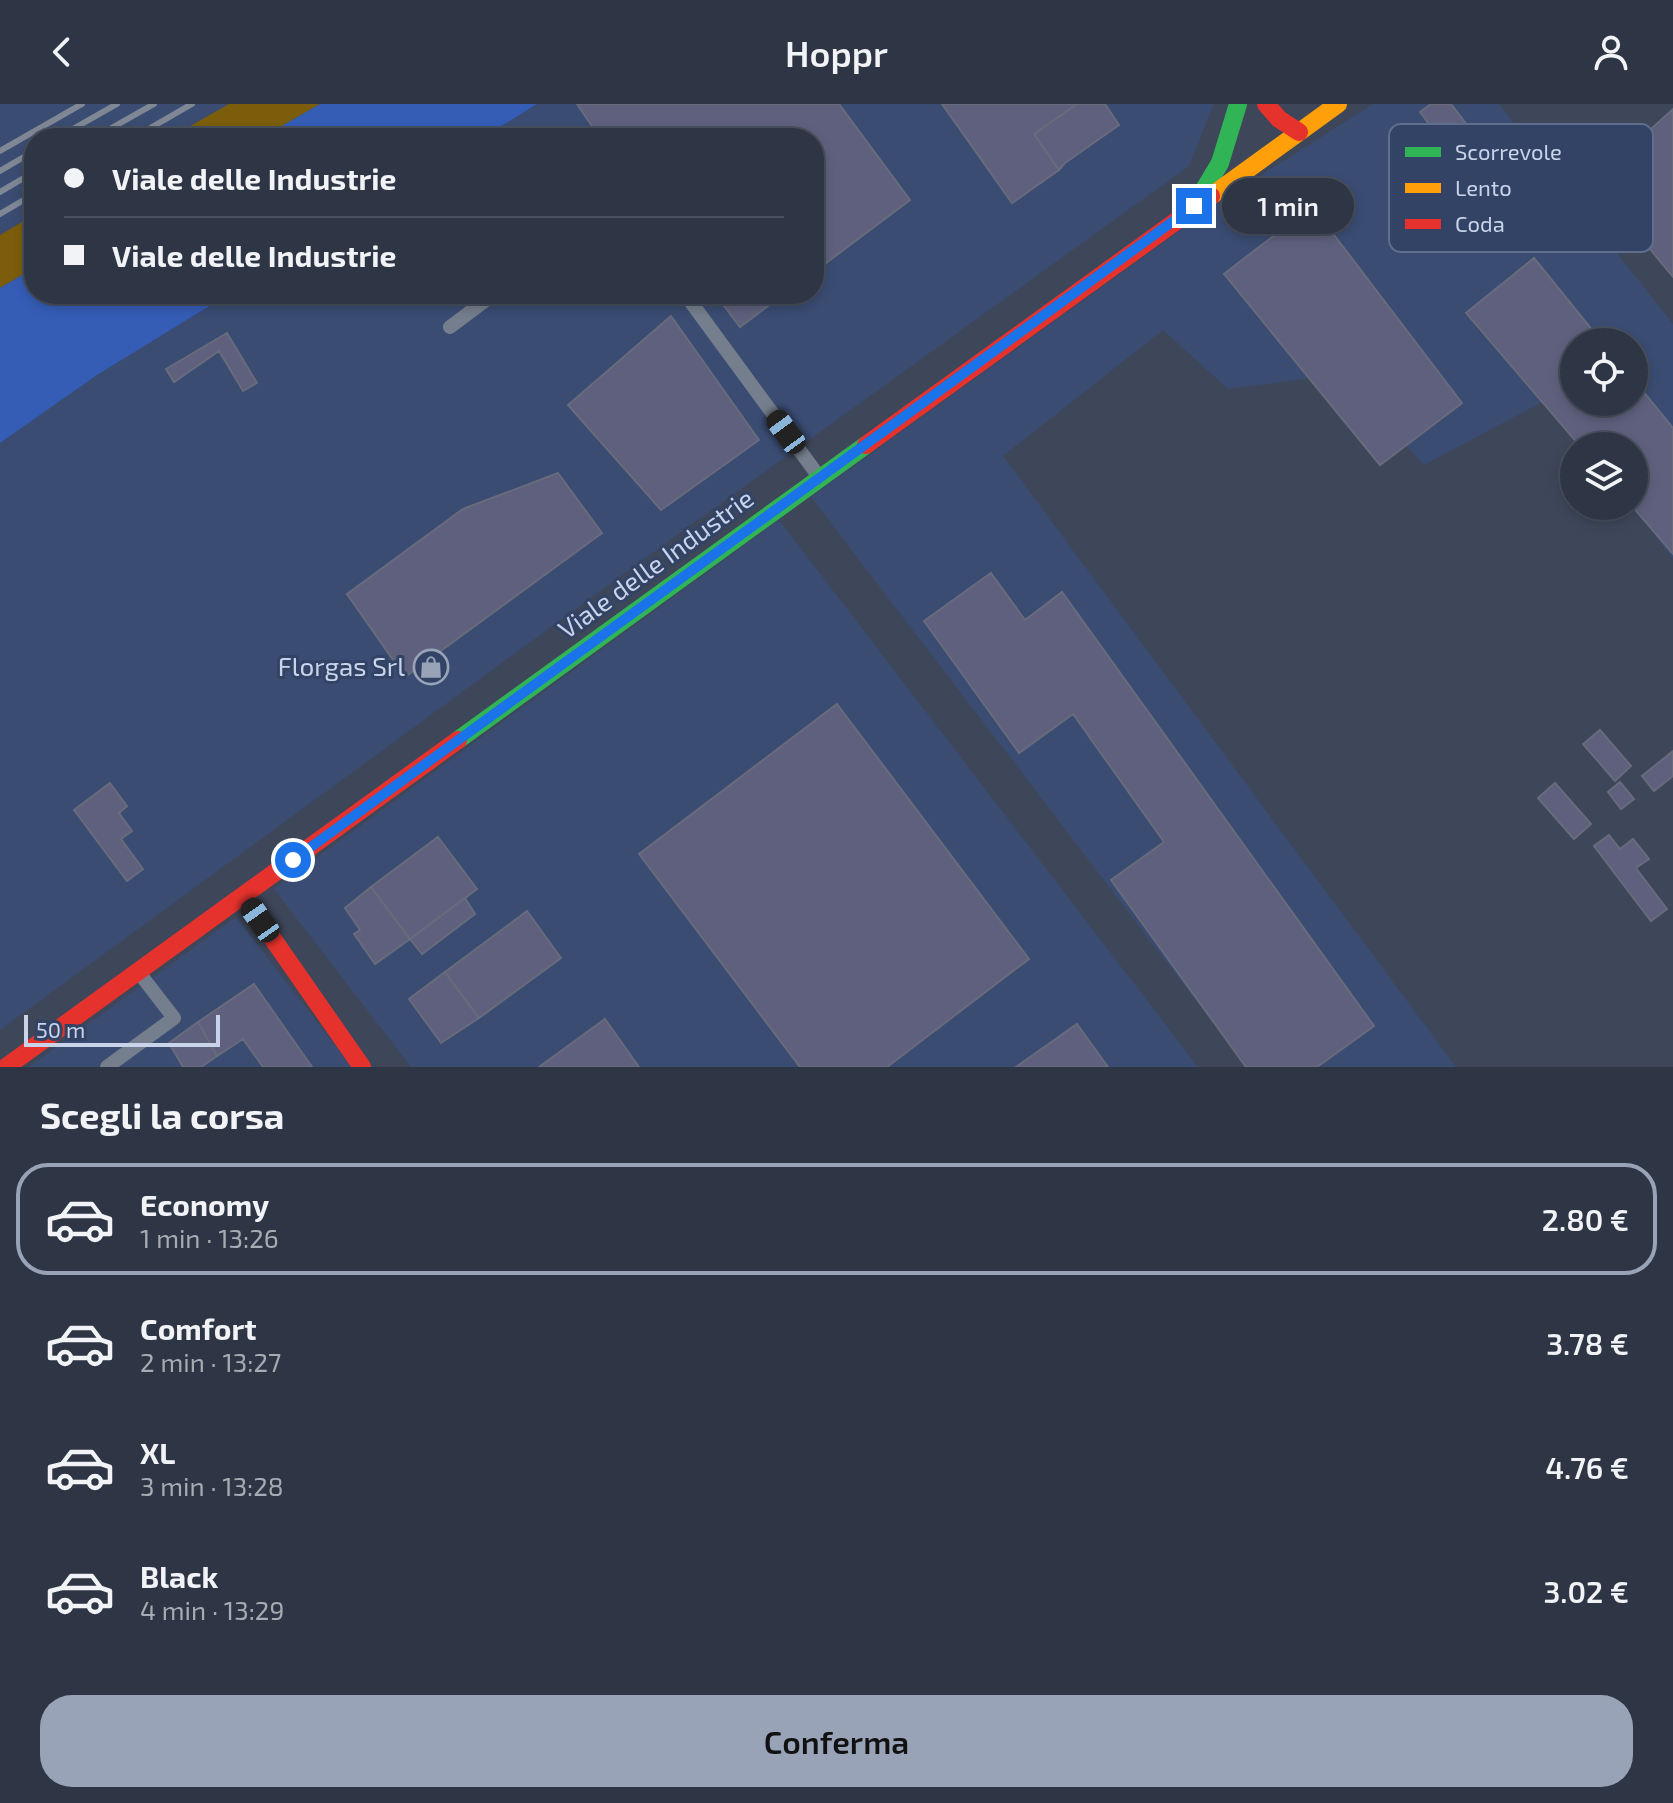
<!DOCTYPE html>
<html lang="it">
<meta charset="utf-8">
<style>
body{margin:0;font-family:"Exo 2",sans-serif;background:#363d4b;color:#f1f3f6;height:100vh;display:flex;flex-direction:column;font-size:30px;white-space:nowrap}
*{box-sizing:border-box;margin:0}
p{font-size:26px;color:#a7abb2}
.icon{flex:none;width:44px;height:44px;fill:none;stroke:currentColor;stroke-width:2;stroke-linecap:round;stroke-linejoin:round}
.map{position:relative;height:963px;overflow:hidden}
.details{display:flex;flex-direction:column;background:#2e3544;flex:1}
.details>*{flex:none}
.top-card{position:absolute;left:24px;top:24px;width:800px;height:176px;border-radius:32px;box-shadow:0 4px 12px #0003,0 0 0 2px #49505d;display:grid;align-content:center;height:176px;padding:0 40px;background:#2e3544}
.controls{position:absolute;left:1560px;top:224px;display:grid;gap:16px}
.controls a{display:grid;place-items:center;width:88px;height:88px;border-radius:50%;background:#2e3544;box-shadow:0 4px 12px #0003,0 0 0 2px #49505d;font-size:40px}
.scale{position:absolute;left:24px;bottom:20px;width:196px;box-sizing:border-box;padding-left:8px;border:4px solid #c9d4ea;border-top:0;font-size:22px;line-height:28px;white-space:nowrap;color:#c9d4ea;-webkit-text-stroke:6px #324366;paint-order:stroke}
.end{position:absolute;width:36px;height:36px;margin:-18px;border:10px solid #1a73e8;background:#fff;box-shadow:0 0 0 4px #fff}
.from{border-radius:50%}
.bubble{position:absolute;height:56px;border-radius:28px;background:#2e3544;box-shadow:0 4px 12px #0003,0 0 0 2px #49505d;font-size:26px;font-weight:600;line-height:56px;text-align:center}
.car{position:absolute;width:24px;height:48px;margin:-24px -12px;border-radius:10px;box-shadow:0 0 6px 2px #0007;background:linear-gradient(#222 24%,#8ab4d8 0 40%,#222 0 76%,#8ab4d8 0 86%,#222 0)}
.top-card b{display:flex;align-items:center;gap:28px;height:76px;font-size:30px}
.top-card b+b{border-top:2px solid #49505d}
.top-card i{width:20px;height:20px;background:#f1f3f6}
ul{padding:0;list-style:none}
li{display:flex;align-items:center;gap:24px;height:112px;margin:0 16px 12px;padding:0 24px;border:4px solid transparent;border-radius:32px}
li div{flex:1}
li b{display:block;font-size:30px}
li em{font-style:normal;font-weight:600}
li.selected{border-color:#98a3b8}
li>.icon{width:72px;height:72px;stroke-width:1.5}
h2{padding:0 40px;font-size:36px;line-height:96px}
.button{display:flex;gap:16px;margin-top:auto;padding:16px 40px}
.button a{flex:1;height:92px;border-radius:32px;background:#98a3b8;color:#111;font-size:32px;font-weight:600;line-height:92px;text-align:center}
header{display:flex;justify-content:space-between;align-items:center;height:104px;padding:0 40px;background:#2e3544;font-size:36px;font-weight:600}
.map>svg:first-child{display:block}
.built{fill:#3a4c72;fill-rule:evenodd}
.green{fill:#7b5d0c}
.water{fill:#355db6}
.building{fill:#5e607d;stroke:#676b7c;stroke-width:2}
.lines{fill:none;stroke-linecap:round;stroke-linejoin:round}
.lane{stroke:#757e8d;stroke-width:14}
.fast{stroke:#30b455;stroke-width:18}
.slow{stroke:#ff9f0a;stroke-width:18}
.jam{stroke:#e5322d;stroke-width:18}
.rail{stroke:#7f8795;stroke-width:6}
.route{stroke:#1a73e8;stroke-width:10}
.labels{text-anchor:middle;stroke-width:6;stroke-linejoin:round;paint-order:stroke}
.street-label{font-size:26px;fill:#c9d4ea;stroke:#324366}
.poi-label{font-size:26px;fill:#c9d4ea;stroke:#324366;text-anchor:end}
.key{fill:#324366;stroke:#5f6e8e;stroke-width:2}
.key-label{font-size:22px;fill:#c9d4ea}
</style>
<header><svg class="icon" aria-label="back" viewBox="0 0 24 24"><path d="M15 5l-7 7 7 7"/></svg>Hoppr<svg class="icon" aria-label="person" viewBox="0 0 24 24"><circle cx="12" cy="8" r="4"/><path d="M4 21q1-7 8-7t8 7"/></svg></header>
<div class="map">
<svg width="1673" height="963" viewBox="0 0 1673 963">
<rect width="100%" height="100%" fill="#3e475a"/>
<path class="built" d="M0 0H229L169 34H34V111L0 131Z
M537 0H1214L1189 62 666 439 0 926V339L97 271 229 190H814V34H482Z
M1373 0H1499L1673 220V455L1633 402 1634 342 1550 294 1424 361 1341 270 1228 285 1163 226 1003 352 1456 963H1247L811 393 1221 97ZM1574 238H1634V298H1574Z
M779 416 1198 963H411L274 785Z
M236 813 352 963H29Z"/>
<path class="green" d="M229 0H320L261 34H169Z
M34 111V164L0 184V131Z"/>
<path class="water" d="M320 0H537L482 34H261Z
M34 164V190H229L97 271 0 339V184Z"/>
<path class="building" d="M577 0H839L910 96 814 168V34H600Z
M942 0H1077L1034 30 1059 66 1012 99Z
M1077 0H1105L1119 21 1065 59 1059 66 1034 30Z
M1431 0H1451L1478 35 1454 53 1420 8Z
M1673 5V173L1594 77Z
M1312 102 1462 299 1380 361 1224 170Z
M1534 154 1602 238H1574V298H1634V276L1673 324V450L1632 402H1634V342H1580L1466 209Z
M715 190H784L740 223Z
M671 212 759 336 661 406 568 301Z
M227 229 257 279 243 287 219 247 174 278 166 265Z
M558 369 602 429 405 573 347 490 463 405Z
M991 469 1025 516 1062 488 1374 922 1317 963H1246L1111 776 1164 738 1073 610 1019 649 924 517Z
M837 600 1029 855 887 963H800L639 750Z
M1600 626 1631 662 1615 677 1583 640Z
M1673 647V672L1654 687 1642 672Z
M1620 678 1634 695 1621 705 1608 688Z
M110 679 127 702 119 709 132 727 121 735 143 765 127 777 74 706Z
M1555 679 1591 720 1574 735 1538 694Z
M1609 731 1620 745 1633 735 1649 755 1636 764 1667 805 1651 817 1594 742Z
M438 733 477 785 410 835 371 783Z
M371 783 410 835 375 860 354 830 360 826 345 804Z
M465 794 475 810 422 850 410 835Z
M527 807 561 854 479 914 445 868Z
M445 868 479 914 441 939 409 895Z
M254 880 312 963H263L243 935 217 952 198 918Z
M605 915 639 963H539Z
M198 918 217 952 201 963H183L169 939Z
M1077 920 1108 963H1016Z"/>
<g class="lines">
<path class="lane" d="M685 190 817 370
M450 223 494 190
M107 963 174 914 140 870"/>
<path class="fast" d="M1199 94 1220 59 1238 0
M458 636 866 341"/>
<path class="slow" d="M1211 92 1338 0"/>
<path class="jam" d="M1266 0 1279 15 1299 28
M866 341 1211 92
M243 792 362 963
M6 963 458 636"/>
<path class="rail" d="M57 34 117 0
M94 34 154 0
M133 34 192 0
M0 47 82 0
M0 67 34 47
M0 88 34 68
M0 110 34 90"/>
</g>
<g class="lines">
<path class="route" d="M293 756 1194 102"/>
</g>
<defs>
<g id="shop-ring" transform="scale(1.8)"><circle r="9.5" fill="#324366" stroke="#98a3b8" stroke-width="1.5"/><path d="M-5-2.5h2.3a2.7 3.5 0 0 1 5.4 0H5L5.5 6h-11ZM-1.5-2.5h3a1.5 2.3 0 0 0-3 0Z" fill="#98a3b8"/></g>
</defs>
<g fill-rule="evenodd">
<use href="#shop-ring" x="431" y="563"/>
</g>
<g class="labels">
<g class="street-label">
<text transform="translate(656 460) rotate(-36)" y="9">Viale delle Industrie</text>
</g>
<g class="poi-label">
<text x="405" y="572">Florgas Srl</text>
</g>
</g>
<rect x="1389" y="20" width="264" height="128" rx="12" class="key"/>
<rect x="1405" y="43" width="36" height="10" fill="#30b455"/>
<rect x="1405" y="79" width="36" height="10" fill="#ff9f0a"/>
<rect x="1405" y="115" width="36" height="10" fill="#e5322d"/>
<g class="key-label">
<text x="1455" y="56">Scorrevole</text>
<text x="1455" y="92">Lento</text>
<text x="1455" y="128">Coda</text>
</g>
</svg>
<div class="controls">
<a><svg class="icon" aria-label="locate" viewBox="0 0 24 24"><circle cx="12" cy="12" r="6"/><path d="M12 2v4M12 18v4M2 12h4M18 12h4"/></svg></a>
<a><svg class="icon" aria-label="layers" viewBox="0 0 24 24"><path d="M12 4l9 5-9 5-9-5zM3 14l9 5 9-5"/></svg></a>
</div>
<div class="scale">50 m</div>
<i class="end from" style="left:293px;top:756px"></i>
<i class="end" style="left:1194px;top:102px"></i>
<div class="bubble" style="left:1222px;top:74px;width:132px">1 min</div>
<i class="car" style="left:786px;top:328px;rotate:324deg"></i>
<i class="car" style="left:260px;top:816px;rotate:325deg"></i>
<div class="top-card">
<b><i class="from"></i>Viale delle Industrie</b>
<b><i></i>Viale delle Industrie</b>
</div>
</div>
<section class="details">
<h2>Scegli la corsa</h2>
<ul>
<li class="selected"><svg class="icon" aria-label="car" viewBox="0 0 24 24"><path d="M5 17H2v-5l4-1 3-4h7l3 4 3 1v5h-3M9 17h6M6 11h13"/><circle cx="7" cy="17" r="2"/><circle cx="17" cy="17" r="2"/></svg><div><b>Economy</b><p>1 min · 13:26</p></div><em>2.80 €</em></li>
<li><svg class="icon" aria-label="car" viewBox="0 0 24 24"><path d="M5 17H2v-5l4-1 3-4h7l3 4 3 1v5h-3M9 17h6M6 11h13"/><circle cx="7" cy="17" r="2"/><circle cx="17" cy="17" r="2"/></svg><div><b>Comfort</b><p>2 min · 13:27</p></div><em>3.78 €</em></li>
<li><svg class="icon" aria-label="car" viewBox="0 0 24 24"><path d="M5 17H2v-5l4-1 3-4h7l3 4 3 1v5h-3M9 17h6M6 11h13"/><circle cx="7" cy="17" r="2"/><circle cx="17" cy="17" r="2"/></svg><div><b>XL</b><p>3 min · 13:28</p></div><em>4.76 €</em></li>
<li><svg class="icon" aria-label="car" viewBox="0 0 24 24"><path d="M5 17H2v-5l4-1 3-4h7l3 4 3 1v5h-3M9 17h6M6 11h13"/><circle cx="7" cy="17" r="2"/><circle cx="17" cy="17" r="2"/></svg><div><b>Black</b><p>4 min · 13:29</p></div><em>3.02 €</em></li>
</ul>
<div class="button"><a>Conferma</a></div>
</section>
